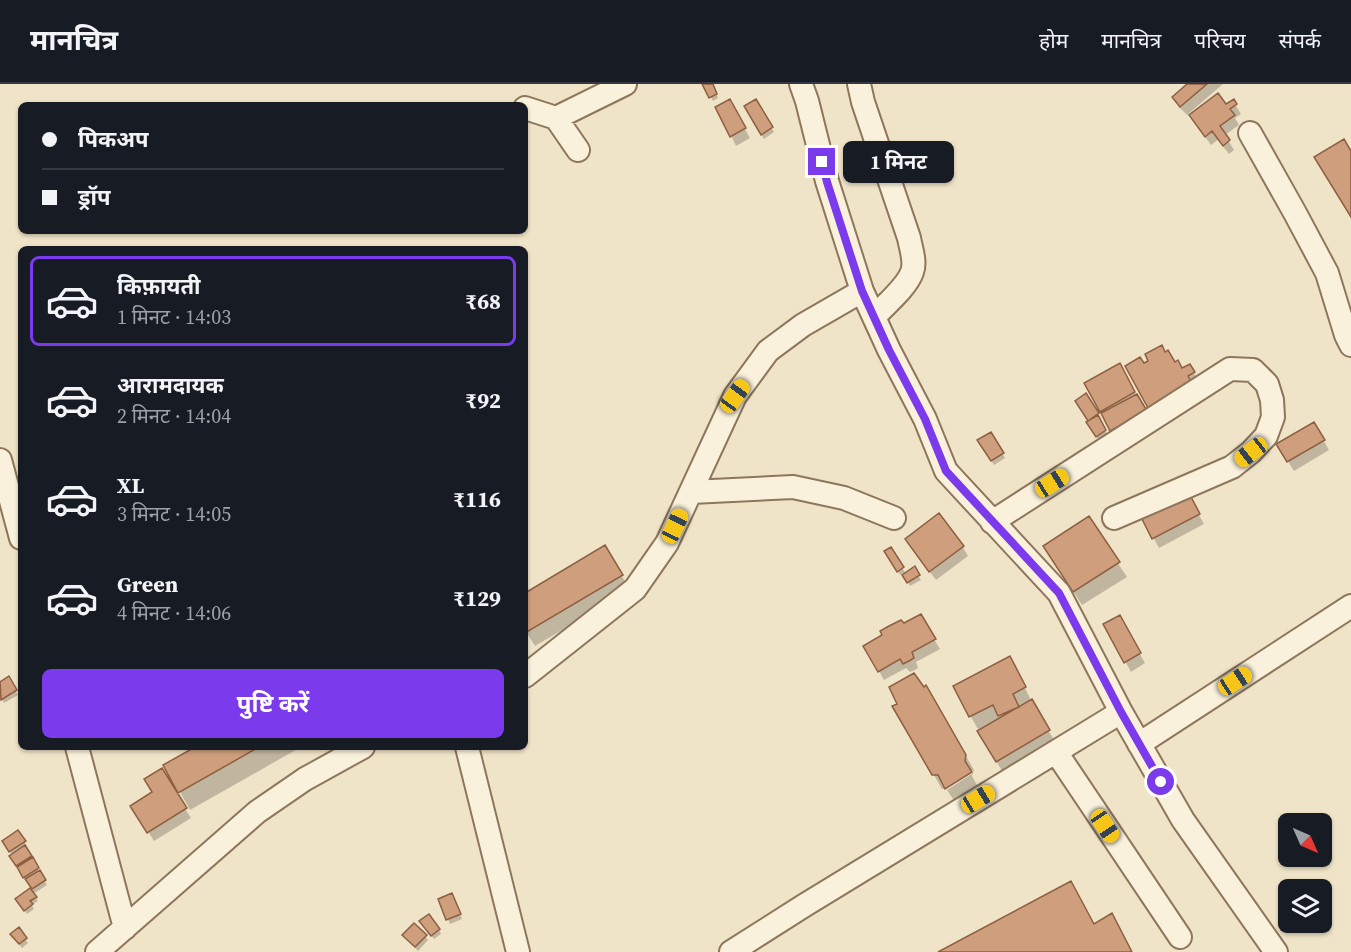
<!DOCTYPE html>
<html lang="hi">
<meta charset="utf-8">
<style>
body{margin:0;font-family:"Source Serif 4","Noto Sans Devanagari",serif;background:#20242c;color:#f1f3f6;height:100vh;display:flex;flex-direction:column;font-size:22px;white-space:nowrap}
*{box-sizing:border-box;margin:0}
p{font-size:20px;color:#9ea1a6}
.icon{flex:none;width:33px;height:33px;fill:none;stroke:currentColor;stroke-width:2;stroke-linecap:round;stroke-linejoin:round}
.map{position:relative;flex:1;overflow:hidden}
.side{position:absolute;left:18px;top:162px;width:510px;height:504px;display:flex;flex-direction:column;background:#171b24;border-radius:9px;box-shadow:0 2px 4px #0004}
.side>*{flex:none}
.top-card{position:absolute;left:18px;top:18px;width:510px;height:132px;border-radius:9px;box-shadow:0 2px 4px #0004;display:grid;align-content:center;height:132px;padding:0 24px;background:#171b24}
.needle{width:39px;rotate:135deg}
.buttons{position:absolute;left:1278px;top:729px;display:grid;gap:12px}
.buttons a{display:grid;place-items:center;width:54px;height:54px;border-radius:9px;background:#171b24;box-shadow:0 2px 4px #0004;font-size:30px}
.end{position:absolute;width:27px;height:27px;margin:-14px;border:8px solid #7c3aed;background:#fff;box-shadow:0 0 0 3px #fff}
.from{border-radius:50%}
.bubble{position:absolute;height:42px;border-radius:9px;background:#171b24;box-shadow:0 2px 4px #0004;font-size:20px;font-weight:700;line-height:42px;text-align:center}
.car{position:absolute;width:18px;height:36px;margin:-18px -9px;border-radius:8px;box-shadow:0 0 4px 2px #0007;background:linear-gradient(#f5c518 24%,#345 0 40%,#f5c518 0 76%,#345 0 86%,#f5c518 0)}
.top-card b{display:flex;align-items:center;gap:21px;height:57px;font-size:22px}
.top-card b+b{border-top:2px solid #363941}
.top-card i{width:15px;height:15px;background:#f1f3f6}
ul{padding:10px 0 0;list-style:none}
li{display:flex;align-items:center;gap:18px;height:90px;margin:0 12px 9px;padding:0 12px;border:3px solid transparent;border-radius:9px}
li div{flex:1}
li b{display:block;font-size:22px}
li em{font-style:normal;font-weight:700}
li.on{border-color:#7c3aed}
li>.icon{width:54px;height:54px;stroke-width:1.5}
.cta{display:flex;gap:12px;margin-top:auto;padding:12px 24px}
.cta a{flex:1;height:69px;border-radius:9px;background:#7c3aed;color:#fff;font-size:24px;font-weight:700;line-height:69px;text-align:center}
header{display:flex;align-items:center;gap:36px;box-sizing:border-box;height:84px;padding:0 30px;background:#171b24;border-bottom:2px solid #363941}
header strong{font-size:28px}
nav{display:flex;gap:33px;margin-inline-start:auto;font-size:21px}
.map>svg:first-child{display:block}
.shadow{fill:#0003}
.building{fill:#cf9f7d;stroke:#8d5f41;stroke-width:1.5}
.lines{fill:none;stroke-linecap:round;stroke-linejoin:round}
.minor-casing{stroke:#8d765c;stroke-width:26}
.minor{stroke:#faf1dc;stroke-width:22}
.route{stroke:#7c3aed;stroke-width:8}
</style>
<header>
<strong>मानचित्र</strong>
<nav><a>होम</a><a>मानचित्र</a><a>परिचय</a><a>संपर्क</a></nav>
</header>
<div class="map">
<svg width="1351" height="868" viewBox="0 0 1351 868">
<rect width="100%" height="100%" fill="#f0e4c8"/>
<path class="shadow" d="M704 0H713L718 14 713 17Z
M1189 0H1223L1187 31 1179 23 1174 14Z
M729 17 750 54 736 62 717 23Z
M755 17 774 48 764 55 746 22Z
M1233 17 1241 30 1235 34 1239 41 1225 51 1234 66 1229 70 1218 56 1211 61 1196 41Z
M1174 280 1182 286 1190 282 1199 298 1155 332 1127 282Z
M1119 281 1151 337 1116 355 1086 300Z
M1086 311 1101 334 1099 335 1107 350 1099 356 1088 338H1090L1077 317Z
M1314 340 1329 366 1294 387 1278 361Z
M990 350 1005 374 994 381 979 357Z
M1188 411 1204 440 1159 464 1144 436Z
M1088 434 1127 493 1082 521 1053 476Z
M962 462 968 472 936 496 912 465Z
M605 463 630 506 535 562 525 546V504L527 510Z
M891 465 906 490 914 485 921 496 910 502 903 489 900 491 886 468Z
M920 532 940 565 916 578 918 584 915 586 910 588 906 584 884 596 865 562Z
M1119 533 1145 579 1131 588 1105 540Z
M1017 588 1032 618 1054 656 1002 687 971 633 955 602Z
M8 595 18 611 4 619 0 612V599Z
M926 603 974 686 973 689V686L944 705H942L895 623Z
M198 663H301L190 726 165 681Z
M161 686 191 734 154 757 132 722 154 709Z
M973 689 972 692 978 703 955 718 947 706Z
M17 748 27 762 25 764 47 801 33 810 38 817 32 821 34 825 27 830 17 815 32 804 13 776 12 771 4 758Z
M454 815 462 835 450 840 440 816Z
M423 841 439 846 441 850 434 855Z
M19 846 28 859 22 864 15 855Z
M404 851 425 852 428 856 418 867Z"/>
<path class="building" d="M702 0H713L717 10 709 14Z
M1187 0H1207L1180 23 1172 13Z
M1218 9 1226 20 1234 15 1237 20 1230 25 1235 31 1220 42 1230 56 1223 62 1212 47 1205 53 1189 31Z
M730 15 746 44 730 53 715 23Z
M756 15 773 43 761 51 744 22Z
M1344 55 1351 67V133L1314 73Z
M1162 261 1165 268 1168 266 1175 278 1178 276 1182 284 1190 280 1195 288 1188 292 1192 299 1148 324 1125 282 1140 273 1144 279 1148 277 1145 270Z
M1120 279 1135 308 1100 328 1084 299Z
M1086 309 1099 329 1088 337 1075 317Z
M1137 310 1147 327 1110 347 1101 329Z
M1098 331 1106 346 1096 353 1086 338Z
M1314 338 1325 356 1287 378 1276 360Z
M991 348 1004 369 991 377 977 356Z
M1189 409 1200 430 1152 455 1142 435Z
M939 429 964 462 929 488 905 455Z
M1089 432 1120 478 1073 508 1043 462Z
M605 461 623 491 525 549V509Z
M891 463 904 483 897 488 884 467Z
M915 482 920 491 907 499 902 491Z
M921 530 936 555 912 568 914 574 909 577 903 580 900 575 878 588 863 562 882 551 880 547 889 542 901 536 904 539Z
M1120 531 1141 569 1124 579 1103 540Z
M1010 572 1026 603 1013 610 1019 623 998 632 993 621 969 633 953 602Z
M914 589 924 603 926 601 966 671 965 677 972 688 945 705 938 691H932L892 622 897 620 889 603Z
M9 592 17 606 1 616 0 598Z
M1032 615 1050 646 996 678 977 647Z
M195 663H259L178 709 163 681Z
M162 684 187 724 147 749 130 722 152 708 144 695Z
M18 746 26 757 9 768 2 757Z
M25 761 32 772 16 782 9 772Z
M33 773 39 784 23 794 17 783Z
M40 786 46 796 32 805 25 795Z
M1071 797 1094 840 1112 829 1132 868H938Z
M30 804 37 813 30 817 33 820 24 827 15 815Z
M452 809 461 830 446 836 438 815Z
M429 830 440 845 431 852 419 837Z
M414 839 427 851 415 863 402 851Z
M19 843 27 854 19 860 10 850Z"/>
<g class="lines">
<g class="minor-casing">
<path id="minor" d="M801 0 807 17 827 97 862 207 889 266 925 335 946 387 1059 509 1121 628 1183 736 1276 868
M859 0 863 18 909 154C911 165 916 178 912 188 907 203 885 221 874 233
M525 24 556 34 625 0
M556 34 578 66
M1250 49 1295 129 1327 189 1346 251 1351 261
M0 376 21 454
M691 408 793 403 844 414 894 434
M992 438 1230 285 1253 286 1267 300 1272 316 1273 333 1266 352 1251 368 1232 383 1114 434
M525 592 635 505 667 459 735 312 768 267 803 241 862 207
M1139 660 1351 522
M77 663 125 844
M467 663 518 868
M1056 668 1180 853
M97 868 257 728 305 695 363 663
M731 868 805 821 1121 628"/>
</g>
<use href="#minor" class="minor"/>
</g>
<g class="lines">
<path class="route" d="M822 78 827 98 862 207 889 266 925 335 946 387 1059 509 1121 628 1161 698"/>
</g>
</svg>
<div class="buttons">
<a><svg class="needle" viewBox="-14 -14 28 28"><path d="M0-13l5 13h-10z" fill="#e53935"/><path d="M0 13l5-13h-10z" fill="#9ea1a6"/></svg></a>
<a><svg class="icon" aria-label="layers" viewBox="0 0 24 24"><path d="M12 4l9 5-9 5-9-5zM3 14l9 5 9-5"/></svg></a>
</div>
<i class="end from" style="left:1161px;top:698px"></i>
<i class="end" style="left:822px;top:78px"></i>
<div class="bubble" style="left:843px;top:57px;width:111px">1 मिनट</div>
<i class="car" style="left:735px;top:312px;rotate:36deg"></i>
<i class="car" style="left:1251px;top:368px;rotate:232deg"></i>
<i class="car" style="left:1052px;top:399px;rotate:58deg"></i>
<i class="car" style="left:675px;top:442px;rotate:25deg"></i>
<i class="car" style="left:1235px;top:597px;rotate:57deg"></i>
<i class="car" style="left:978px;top:715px;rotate:59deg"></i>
<i class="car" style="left:1105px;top:742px;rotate:146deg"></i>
<div class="top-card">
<b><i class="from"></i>पिकअप</b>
<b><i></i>ड्रॉप</b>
</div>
<section class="side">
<ul>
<li class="on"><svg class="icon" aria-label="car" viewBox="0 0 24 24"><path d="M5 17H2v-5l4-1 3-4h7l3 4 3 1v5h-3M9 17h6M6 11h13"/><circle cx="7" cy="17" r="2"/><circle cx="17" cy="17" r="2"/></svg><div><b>किफ़ायती</b><p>1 मिनट · 14:03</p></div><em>₹68</em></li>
<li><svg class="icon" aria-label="car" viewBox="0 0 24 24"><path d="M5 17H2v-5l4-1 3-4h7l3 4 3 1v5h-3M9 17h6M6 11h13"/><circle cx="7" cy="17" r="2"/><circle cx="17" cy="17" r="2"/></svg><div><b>आरामदायक</b><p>2 मिनट · 14:04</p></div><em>₹92</em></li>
<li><svg class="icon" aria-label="car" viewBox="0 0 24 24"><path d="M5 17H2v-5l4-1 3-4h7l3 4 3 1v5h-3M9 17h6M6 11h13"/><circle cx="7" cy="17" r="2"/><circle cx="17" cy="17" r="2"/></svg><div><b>XL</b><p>3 मिनट · 14:05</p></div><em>₹116</em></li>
<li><svg class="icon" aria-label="car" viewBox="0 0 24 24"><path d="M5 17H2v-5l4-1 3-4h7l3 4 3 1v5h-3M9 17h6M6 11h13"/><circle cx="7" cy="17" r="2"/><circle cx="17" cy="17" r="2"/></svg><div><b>Green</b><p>4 मिनट · 14:06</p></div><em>₹129</em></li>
</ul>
<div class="cta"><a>पुष्टि करें</a></div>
</section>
</div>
